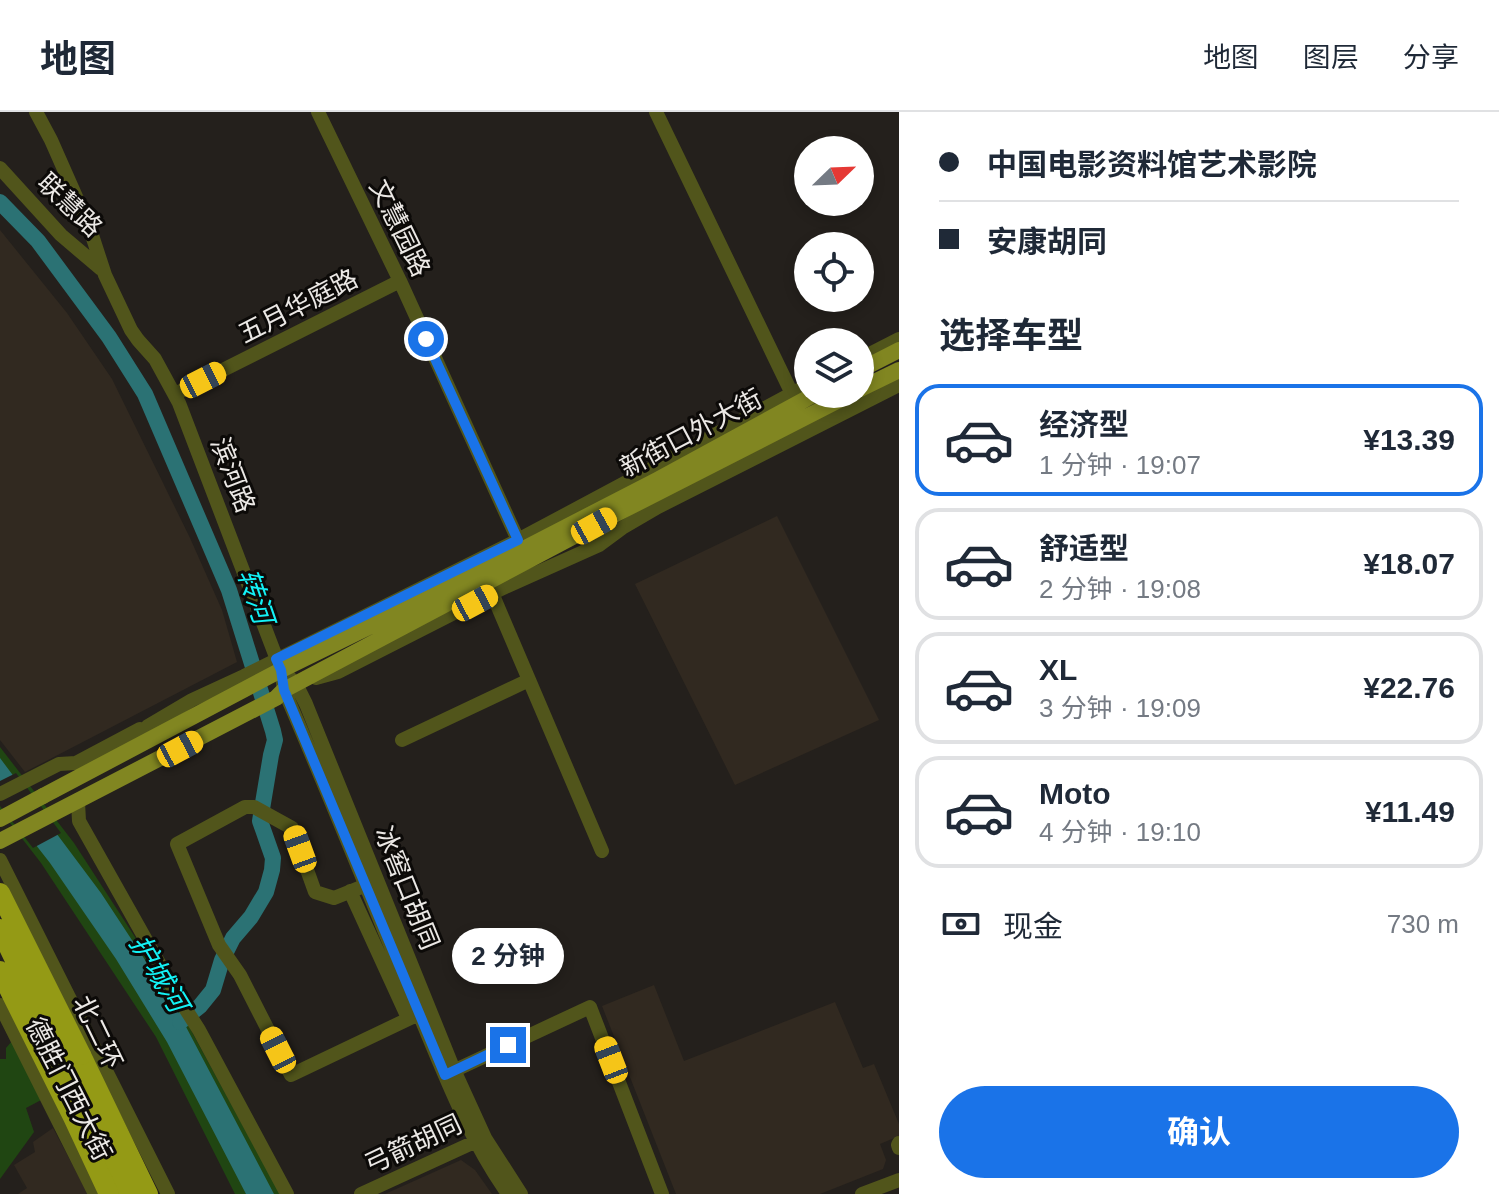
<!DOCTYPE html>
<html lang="zh">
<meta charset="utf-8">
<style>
body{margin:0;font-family:Arial,"Noto Sans SC",sans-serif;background:#f6f6f7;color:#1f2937;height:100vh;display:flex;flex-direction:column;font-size:30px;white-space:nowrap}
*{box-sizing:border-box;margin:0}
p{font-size:26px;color:#747a83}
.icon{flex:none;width:44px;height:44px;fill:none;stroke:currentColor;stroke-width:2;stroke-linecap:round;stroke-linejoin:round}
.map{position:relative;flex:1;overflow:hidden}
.drawer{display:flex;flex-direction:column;background:#fff;width:600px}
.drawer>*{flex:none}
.guide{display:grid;align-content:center;height:176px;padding:0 40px;background:#fff}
.needle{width:52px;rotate:67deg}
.buttons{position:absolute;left:794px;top:24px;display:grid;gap:16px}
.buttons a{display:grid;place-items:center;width:80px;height:80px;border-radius:50%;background:#fff;box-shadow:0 4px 12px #0003;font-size:40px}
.end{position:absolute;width:36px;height:36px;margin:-18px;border:10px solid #1a73e8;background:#fff;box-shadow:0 0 0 4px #fff}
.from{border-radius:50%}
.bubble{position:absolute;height:56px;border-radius:28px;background:#fff;box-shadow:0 4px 12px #0003;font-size:26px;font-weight:700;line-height:56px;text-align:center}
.car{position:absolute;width:24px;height:48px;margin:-24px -12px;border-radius:10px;box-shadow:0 0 6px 2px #0007;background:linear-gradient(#f5c518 24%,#345 0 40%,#f5c518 0 76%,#345 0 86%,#f5c518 0)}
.guide b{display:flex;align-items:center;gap:28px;height:76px;font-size:30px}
.guide b+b{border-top:2px solid #e0e1e3}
.guide i{width:20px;height:20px;background:#1f2937}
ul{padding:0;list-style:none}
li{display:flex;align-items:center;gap:24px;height:112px;margin:0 16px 12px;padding:0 24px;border:4px solid #e0e1e3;border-radius:24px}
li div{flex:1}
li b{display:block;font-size:30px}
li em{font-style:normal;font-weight:700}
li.active{border-color:#1a73e8}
li>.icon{width:72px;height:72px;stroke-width:1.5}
h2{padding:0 40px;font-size:36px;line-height:96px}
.pay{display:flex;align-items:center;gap:20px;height:88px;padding:0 40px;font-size:30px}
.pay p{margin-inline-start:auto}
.action{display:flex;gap:16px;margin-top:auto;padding:16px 40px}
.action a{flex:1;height:92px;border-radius:48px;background:#1a73e8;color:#fff;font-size:32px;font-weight:700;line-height:92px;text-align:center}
header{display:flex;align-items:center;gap:48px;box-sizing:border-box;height:112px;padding:0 40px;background:#fff;border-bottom:2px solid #e0e1e3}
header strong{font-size:38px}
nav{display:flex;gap:44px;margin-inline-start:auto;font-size:28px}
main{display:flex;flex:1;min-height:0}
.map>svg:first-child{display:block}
.built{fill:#312920}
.park{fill:#204612}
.water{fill:#2b7274}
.pier{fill:#24201c}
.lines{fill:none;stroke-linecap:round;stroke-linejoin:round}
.river{stroke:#2b7274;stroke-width:16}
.minor{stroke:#51551b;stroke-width:14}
.major{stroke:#818621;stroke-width:16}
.highway{stroke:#949a15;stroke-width:20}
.major-bridge{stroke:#818621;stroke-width:16}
.highway-bridge{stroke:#949a15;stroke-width:20}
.route{stroke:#1a73e8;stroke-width:10}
.labels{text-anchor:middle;stroke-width:6;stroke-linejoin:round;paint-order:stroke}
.street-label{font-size:26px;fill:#ebe8e5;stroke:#0c0a08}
.water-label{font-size:28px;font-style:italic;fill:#13f2f6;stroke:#0c0a08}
</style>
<header>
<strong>地图</strong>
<nav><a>地图</a><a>图层</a><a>分享</a></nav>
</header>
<main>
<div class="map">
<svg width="899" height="1082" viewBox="0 0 899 1082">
<rect width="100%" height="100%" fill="#24201c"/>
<path class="built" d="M0 118 67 201 112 267 190 426 222 498 237 550 25 660 0 628Z
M777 404 879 608 735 673 635 472Z
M654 873 684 949 835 890 863 956 874 952 899 1012V1024L880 1032 886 1048 883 1057 820 1082H676L602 894Z
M53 1016 88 1082H18L27 1076 14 1053 35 1040 33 1030Z
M461 1048 475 1058 492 1082H385Z"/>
<path class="park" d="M0 635 74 731 168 876 280 1082H235L156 925 41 751 0 698Z
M12 929 43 987 26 996 34 1020 0 1067V947H6V936Z"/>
<path class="water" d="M0 646 101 781 174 892 274 1082H246L167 930 116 847 50 751 0 687Z"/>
<path class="pier" d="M16 661 61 721 33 736 0 694V669Z"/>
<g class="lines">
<path class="river" d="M0 90 38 129 109 225 145 282 229 478 273 619 275 628 271 643 260 709 273 746 272 758 266 780 251 805 233 826 222 848 213 878 200 894 180 910"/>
<path class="minor" d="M36 0 51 28 89 114 105 163 131 218 138 228 155 247 179 291 281 558 284 578C330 684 372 791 417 897 444 961 468 1025 508 1082
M318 0 400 169 518 428
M656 0 795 288
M0 56 61 123 101 157
M860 247 899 227
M175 282 400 169
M489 474 602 739
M289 565 296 572 306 592 454 958 485 1026 521 1082
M316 566 338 560 503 476 599 433 622 416 658 395 899 273
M402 628 529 568
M126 638 148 614 192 588 244 564 518 428 808 273
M0 682 59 652 76 651 140 617
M78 690 79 709 178 885 199 918 287 1082
M0 748 168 1082
M364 774 334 786 315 780 292 716 254 695H245L177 732 219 833 240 863 291 963 419 902
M350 779 408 906
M0 893 95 1082
M449 961 590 895 662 1082
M899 1031 898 1033 899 1036
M361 1082 481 1027
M862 1082 899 1068"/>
<path class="major" d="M860 258 899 238
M860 277 899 258
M43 684 281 558 450 475 657 368 815 282
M0 729 276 586 284 578 618 401 851 282"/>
<path class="highway" d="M81 943 148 1082
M64 950 130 1082"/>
<path class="major-bridge" d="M0 707 43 684"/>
<path class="highway-bridge" d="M0 781 81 943
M0 817 64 950
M0 859 73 1005 109 1082"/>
</g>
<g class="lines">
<path class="route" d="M426 227 518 428 276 547 281 558 284 578 445 963 508 933"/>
</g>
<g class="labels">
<g class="street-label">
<text transform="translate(70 93) rotate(44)" y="9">联慧路</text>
<text transform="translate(400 116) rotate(64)" y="9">文慧园路</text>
<text transform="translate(298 194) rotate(-27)" y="9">五月华庭路</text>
<text transform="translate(691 321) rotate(-28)" y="9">新街口外大街</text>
<text transform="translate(233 363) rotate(69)" y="9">滨河路</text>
<text transform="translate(407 776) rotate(68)" y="9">冰窖口胡同</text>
<text transform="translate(98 920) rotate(64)" y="9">北二环</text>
<text transform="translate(69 977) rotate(63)" y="9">德胜门西大街</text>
<text transform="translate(413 1032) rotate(-25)" y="9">弓箭胡同</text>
</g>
<g class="water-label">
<text transform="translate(256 484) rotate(71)" y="10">转河</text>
<text transform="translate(159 861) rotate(59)" y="10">护城河</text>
</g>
</g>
</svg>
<div class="buttons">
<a><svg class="needle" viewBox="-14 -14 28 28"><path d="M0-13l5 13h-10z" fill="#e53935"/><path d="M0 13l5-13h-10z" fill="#747a83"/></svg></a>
<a><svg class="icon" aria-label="locate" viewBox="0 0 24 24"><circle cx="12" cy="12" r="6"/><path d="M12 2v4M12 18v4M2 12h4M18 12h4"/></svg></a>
<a><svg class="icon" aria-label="layers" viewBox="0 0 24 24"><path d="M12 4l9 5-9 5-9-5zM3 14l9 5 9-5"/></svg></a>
</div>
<i class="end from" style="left:426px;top:227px"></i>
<i class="end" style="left:508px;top:933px"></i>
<div class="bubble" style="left:452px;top:816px;width:112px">2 分钟</div>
<i class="car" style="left:203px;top:268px;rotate:63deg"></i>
<i class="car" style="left:594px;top:414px;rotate:61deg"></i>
<i class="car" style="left:475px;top:491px;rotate:62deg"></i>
<i class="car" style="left:180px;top:637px;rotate:62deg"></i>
<i class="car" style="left:300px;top:737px;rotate:340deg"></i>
<i class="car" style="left:278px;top:938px;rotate:333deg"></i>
<i class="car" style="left:611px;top:948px;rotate:339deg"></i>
</div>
<section class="drawer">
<div class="guide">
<b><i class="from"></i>中国电影资料馆艺术影院</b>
<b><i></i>安康胡同</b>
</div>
<h2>选择车型</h2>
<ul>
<li class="active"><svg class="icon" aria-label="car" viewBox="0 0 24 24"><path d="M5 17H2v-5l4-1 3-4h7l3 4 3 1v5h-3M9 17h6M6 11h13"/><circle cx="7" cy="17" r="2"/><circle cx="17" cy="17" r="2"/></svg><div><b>经济型</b><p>1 分钟 · 19:07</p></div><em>¥13.39</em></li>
<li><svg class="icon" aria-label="car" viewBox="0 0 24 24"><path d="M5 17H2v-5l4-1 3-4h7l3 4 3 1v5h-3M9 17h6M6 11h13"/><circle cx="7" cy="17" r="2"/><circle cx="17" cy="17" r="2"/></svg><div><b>舒适型</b><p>2 分钟 · 19:08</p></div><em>¥18.07</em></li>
<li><svg class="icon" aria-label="car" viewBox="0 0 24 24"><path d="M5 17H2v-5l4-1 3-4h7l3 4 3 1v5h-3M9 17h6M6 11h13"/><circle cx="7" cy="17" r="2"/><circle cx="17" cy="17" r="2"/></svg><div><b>XL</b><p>3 分钟 · 19:09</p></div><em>¥22.76</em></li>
<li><svg class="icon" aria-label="car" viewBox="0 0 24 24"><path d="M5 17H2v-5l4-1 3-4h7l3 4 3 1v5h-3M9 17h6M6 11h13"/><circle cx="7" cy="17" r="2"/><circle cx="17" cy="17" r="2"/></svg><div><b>Moto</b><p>4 分钟 · 19:10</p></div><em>¥11.49</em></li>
</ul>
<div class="pay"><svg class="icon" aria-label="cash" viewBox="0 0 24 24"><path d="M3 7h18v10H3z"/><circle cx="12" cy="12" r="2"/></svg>现金<p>730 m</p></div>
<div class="action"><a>确认</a></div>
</section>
</main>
